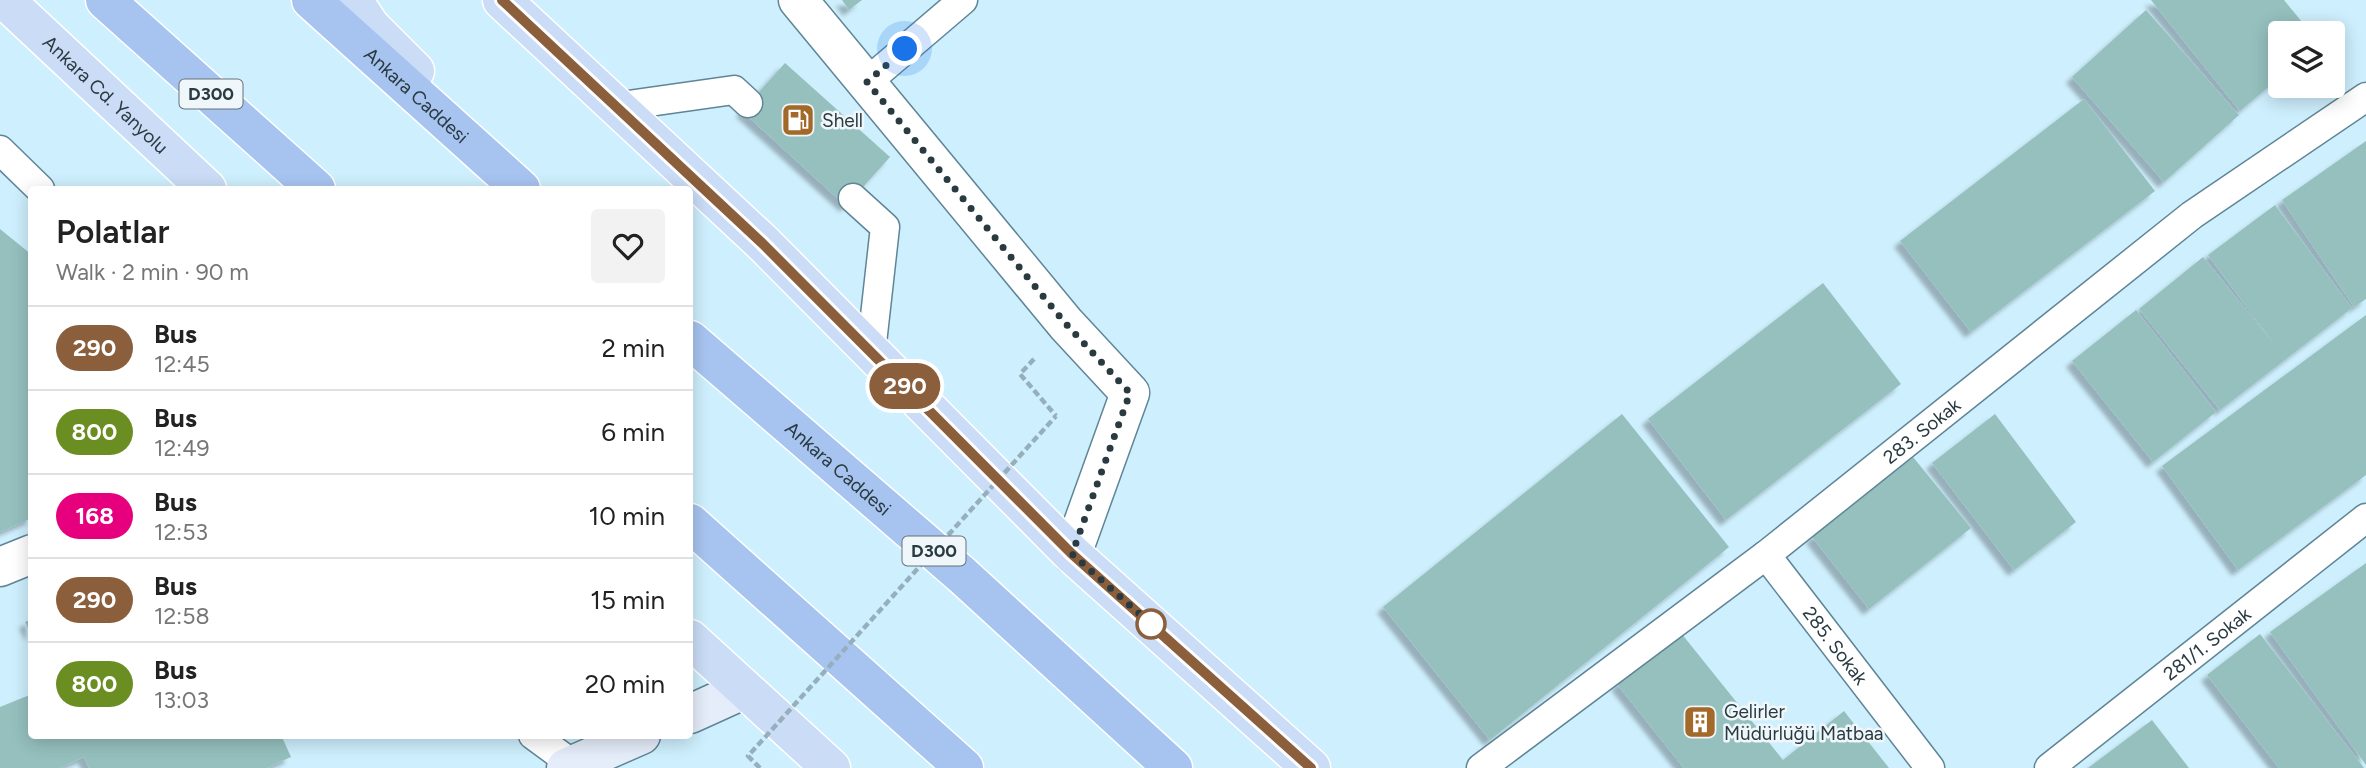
<!DOCTYPE html>
<html lang="en">
<head>
<meta charset="utf-8">
<style>
  body { margin:0; font-family:Figtree,sans-serif; background:#f2f2f2; color:#222; height:100vh; display:flex; flex-direction:column; font-size:26px; white-space:nowrap }
  * { box-sizing:border-box; margin:0 }
  p { font-size:23px; color:#767676 }
  .icon { flex:none; width:38px; height:38px; fill:none; stroke:currentColor; stroke-width:2; stroke-linecap:round; stroke-linejoin:round }
  .map { position:relative; flex:1; overflow:hidden }
  .panel { position:absolute; left:28px; top:186px; width:665px; height:553px; display:flex; flex-direction:column; background:#fff; border-radius:7px; box-shadow:0 4px 18px #0003 }
  .panel>* { flex:none }
  .badge { padding:0 14px; border-radius:23px; font-size:24px; line-height:46px }
  .fabs { position:absolute; left:2268px; top:21px; display:grid; gap:14px }
  .fabs a { display:grid; place-items:center; width:77px; height:77px; border-radius:7px; background:#fff; box-shadow:0 4px 18px #0003; font-size:35px }
  .you { position:absolute; width:35px; height:35px; margin:-18px; border:5px solid #fff; border-radius:50%; background:#1a73e8; box-shadow:0 0 0 10px #1a73e833 }
  .map>.badge { position:absolute; translate:-50% -50%; box-shadow:0 0 0 4px #fff }
  .round { display:grid; place-items:center; flex:none; width:74px; height:74px; border-radius:7px; background:#f2f2f2 }
  .overview { display:flex; align-items:center; justify-content:space-between; height:119px; padding:0 28px }
  h1 { font-size:33px; font-weight:600; line-height:52px }
  ul { padding:0; list-style:none }
  li { display:flex; align-items:center; gap:21px; height:84px; padding:0 28px; border-top:2px solid #e0e0e0 }
  li div { flex:1 }
  li b { display:block; font-size:26px }
  li em { font-style:normal }
  li .badge { min-width:77px; font-weight:700; text-align:center }
  .map>svg:first-child { display:block }
</style>
</head>
<body>
<div class="map">
<svg width="2366" height="768" viewBox="0 0 2366 768">
  <defs>
    <filter id="shadow"><feDropShadow dx="-6" dy="6" stdDeviation="2" flood-color="#0004"/></filter>
  </defs>
  <rect width="100%" height="100%" fill="#ceeffd"/>
  <g fill="#95c0be" filter="url(#shadow)">
    <polygon points="842,0 862,0 849,10"/>
    <polygon points="2151,0 2284,0 2311,33 2280,33 2280,77 2240,111"/>
    <polygon points="2146,10 2239,115 2164,182 2072,77"/>
    <polygon points="785,63 890,157 846,206 742,111"/>
    <polygon points="2084,99 2155,191 1971,332 1900,241"/>
    <polygon points="2366,141 2366,299 2354,307 2282,200"/>
    <polygon points="2275,205 2352,308 2220,410 2139,309 2203,257 2274,344 2208,255"/>
    <polygon points="0,229 32,255 32,518 0,532"/>
    <polygon points="1823,283 1901,384 1726,520 1648,419"/>
    <polygon points="2136,310 2216,412 2153,462 2072,361"/>
    <polygon points="2366,315 2366,475 2238,570 2162,466"/>
    <polygon points="1622,414 1729,547 1490,740 1383,607"/>
    <polygon points="1995,414 2076,522 2014,570 1932,463"/>
    <polygon points="1913,457 1971,528 1869,609 1812,537"/>
    <polygon points="2366,563 2366,765 2270,632"/>
    <polygon points="32,619 32,636 25,622"/>
    <polygon points="1681,633 1783,760 1844,711 1889,768 1684,768 1617,684"/>
    <polygon points="2260,634 2364,768 2279,768 2207,675"/>
    <polygon points="32,694 32,735 281,735 291,757 266,768 89,768 84,757 59,768 0,768 0,707"/>
    <polygon points="2152,720 2189,768 2088,768"/>
  </g>
  <g fill="none" stroke-linecap="round" stroke-linejoin="round">
    <defs>
      <g id="lane">
        <polyline points="867,82 963,0"/>
        <polyline points="614,107 734,90 748,103"/>
        <polyline points="0,150 40,189"/>
        <polyline points="853,198 885,227 871,352"/>
        <path id="s1" d="M1766,555l164,213"/>
        <polyline points="533,735 578,768"/>
        <path id="s2" d="M1481,768l285,-213 426,-340 174,-118"/>
        <path id="s3" d="M2049,768l317,-250"/>
      </g>
      <g id="street">
        <polyline points="798,0 1066,324 1130,393 1072,554"/>
        <polyline points="0,567 32,554"/>
      </g>
      <g id="secondary">
        <polyline points="690,714 743,690"/>
        <polyline points="566,768 641,735"/>
      </g>
      <g id="primary">
        <path id="s4" d="M5,0l202,189"/>
        <polyline points="353,0 370,26 415,71"/>
        <polyline points="502,0 763,243 1072,554 1311,768"/>
        <polyline points="690,639 831,768"/>
      </g>
      <g id="highway">
        <polyline points="105,0 316,189"/>
        <path id="s5" d="M311,0l210,189"/>
        <path id="s6" d="M690,340l272,235 211,193"/>
        <polyline points="690,523 964,768"/>
      </g>
    </defs>
    <use href="#lane" stroke="#5f8596" stroke-width="31"/>
    <use href="#street" stroke="#5f8596" stroke-width="41"/>
    <use href="#secondary" stroke="#5f8596" stroke-width="41"/>
    <use href="#primary" stroke="#fff" stroke-width="41"/>
    <use href="#highway" stroke="#fff" stroke-width="41"/>
    <polyline stroke="#95b0bc" stroke-width="4.5" stroke-dasharray="7 3.5" stroke-linecap="butt" points="1034,359 1020,374 1056,416"/>
    <use href="#lane" stroke="#fff" stroke-width="28"/>
    <use href="#street" stroke="#fff" stroke-width="38"/>
    <use href="#secondary" stroke="#e5edfa" stroke-width="38"/>
    <use href="#primary" stroke="#cadcf6" stroke-width="38"/>
    <use href="#highway" stroke="#a7c4f0" stroke-width="38"/>
    <polyline stroke="#95b0bc" stroke-width="4.5" stroke-dasharray="7 3.5" stroke-linecap="butt" points="760,768 748,756 1056,416"/>
  </g>
  <g fill="none" stroke-linecap="round" stroke-linejoin="round">
    <defs>
      <polyline id="line" points="502,0 762,243 1072,554 1311,768"/>
    </defs>
    <use href="#line" stroke="#fff" stroke-width="16"/>
    <use href="#line" stroke="#8b5e3c" stroke-width="10"/>
    <polyline stroke="#293a41" stroke-width="7" stroke-dasharray="0 12.6" points="905,49 867,82 1066,324 1130,393 1072,554 1151,624"/>
  </g>
  <defs>
    <symbol id="fuel-square" viewBox="-11 -11 22 22"><rect x="-9" y="-9" width="18" height="18" rx="4" fill="#a36929" stroke="#eff7fb"/><path d="M-5.5-6h7V0h2V4h1.3V-2.5L3-4.5l.8-.8L6-3V5H2.5V1h-1V6h-7ZM-4.2-4.7v3.2H.2V-4.7Z" fill="#fff"/></symbol>
    <symbol id="building-square" viewBox="-11 -11 22 22"><rect x="-9" y="-9" width="18" height="18" rx="4" fill="#a36929" stroke="#eff7fb"/><path d="M-4-6H4V6H1V3H-1V6H-4ZM-2.5-4.3h1.7v1.8h-1.7ZM.8-4.3h1.7v1.8H.8ZM-2.5-1h1.7V.8h-1.7ZM.8-1h1.7V.8H.8Z" fill="#fff"/></symbol>
  </defs>
  <g fill-rule="evenodd">
    <use href="#fuel-square" x="779" y="101" width="38" height="38"/>
    <use href="#building-square" x="1681" y="703" width="38" height="38"/>
  </g>
  <circle fill="#fff" stroke="#8b5e3c" stroke-width="3.5" cx="1151" cy="624" r="14"/>
  <g text-anchor="middle" stroke-width="5" stroke-linejoin="round" paint-order="stroke">
    <g fill="#eff7fb" stroke="#647379" stroke-width="2">
      <rect x="179.5" y="79.5" width="63" height="29" rx="5"/>
      <rect x="902.5" y="536.5" width="63" height="29" rx="5"/>
    </g>
    <g font-size="18" font-weight="bold" fill="#293a41">
      <text x="211" y="100">D300</text>
      <text x="934" y="557">D300</text>
    </g>
    <g font-size="19" fill="#293a41" stroke="#eff7fb">
      <text dy="7" stroke="none"><textPath href="#s4" startOffset="138">Ankara Cd. Yanyolu</textPath></text>
      <text dy="7" stroke="none"><textPath href="#s5" startOffset="142">Ankara Caddesi</textPath></text>
      <text dy="7" stroke="none"><textPath href="#s2" startOffset="555">283. Sokak</textPath></text>
      <text dy="7" stroke="none"><textPath href="#s6" startOffset="196">Ankara Caddesi</textPath></text>
      <text dy="7" stroke="none"><textPath href="#s3" startOffset="201">281/1. Sokak</textPath></text>
      <text dy="7" stroke="none"><textPath href="#s1" startOffset="114">285. Sokak</textPath></text>
    </g>
    <g font-size="19" fill="#293a41" stroke="#eff7fb" text-anchor="start">
      <text x="822" y="127">Shell</text>
      <text x="1724" y="718">Gelirler<tspan x="1724" dy="22">Müdürlüğü Matbaa</tspan></text>
    </g>
  </g>
</svg>
<div class="fabs">
<a><svg class="icon" aria-label="layers" viewBox="0 0 24 24"><path d="M12 4l9 5-9 5-9-5zM3 14l9 5 9-5"/></svg></a>
</div>
<div class="you" style="left:905px;top:49px"></div>
<b class="badge" style="left:905px;top:386px;background:#8b5e3c;color:#fff">290</b>
<section class="panel">
<div class="overview"><div><h1>Polatlar</h1><p>Walk · 2 min · 90 m</p></div><a class="round"><svg class="icon" aria-label="heart" viewBox="0 0 24 24"><path d="M12 20l-8-8c-3-5 5-10 8-4 3-6 11-1 8 4z"/></svg></a></div>
<ul>
<li><span class="badge" style="background:#8b5e3c;color:#fff">290</span><div><b>Bus</b><p>12:45</p></div><em>2 min</em></li>
<li><span class="badge" style="background:#6b8e23;color:#fff">800</span><div><b>Bus</b><p>12:49</p></div><em>6 min</em></li>
<li><span class="badge" style="background:#e6007e;color:#fff">168</span><div><b>Bus</b><p>12:53</p></div><em>10 min</em></li>
<li><span class="badge" style="background:#8b5e3c;color:#fff">290</span><div><b>Bus</b><p>12:58</p></div><em>15 min</em></li>
<li><span class="badge" style="background:#6b8e23;color:#fff">800</span><div><b>Bus</b><p>13:03</p></div><em>20 min</em></li>
</ul>
</section>
</div>
</body>
</html>
